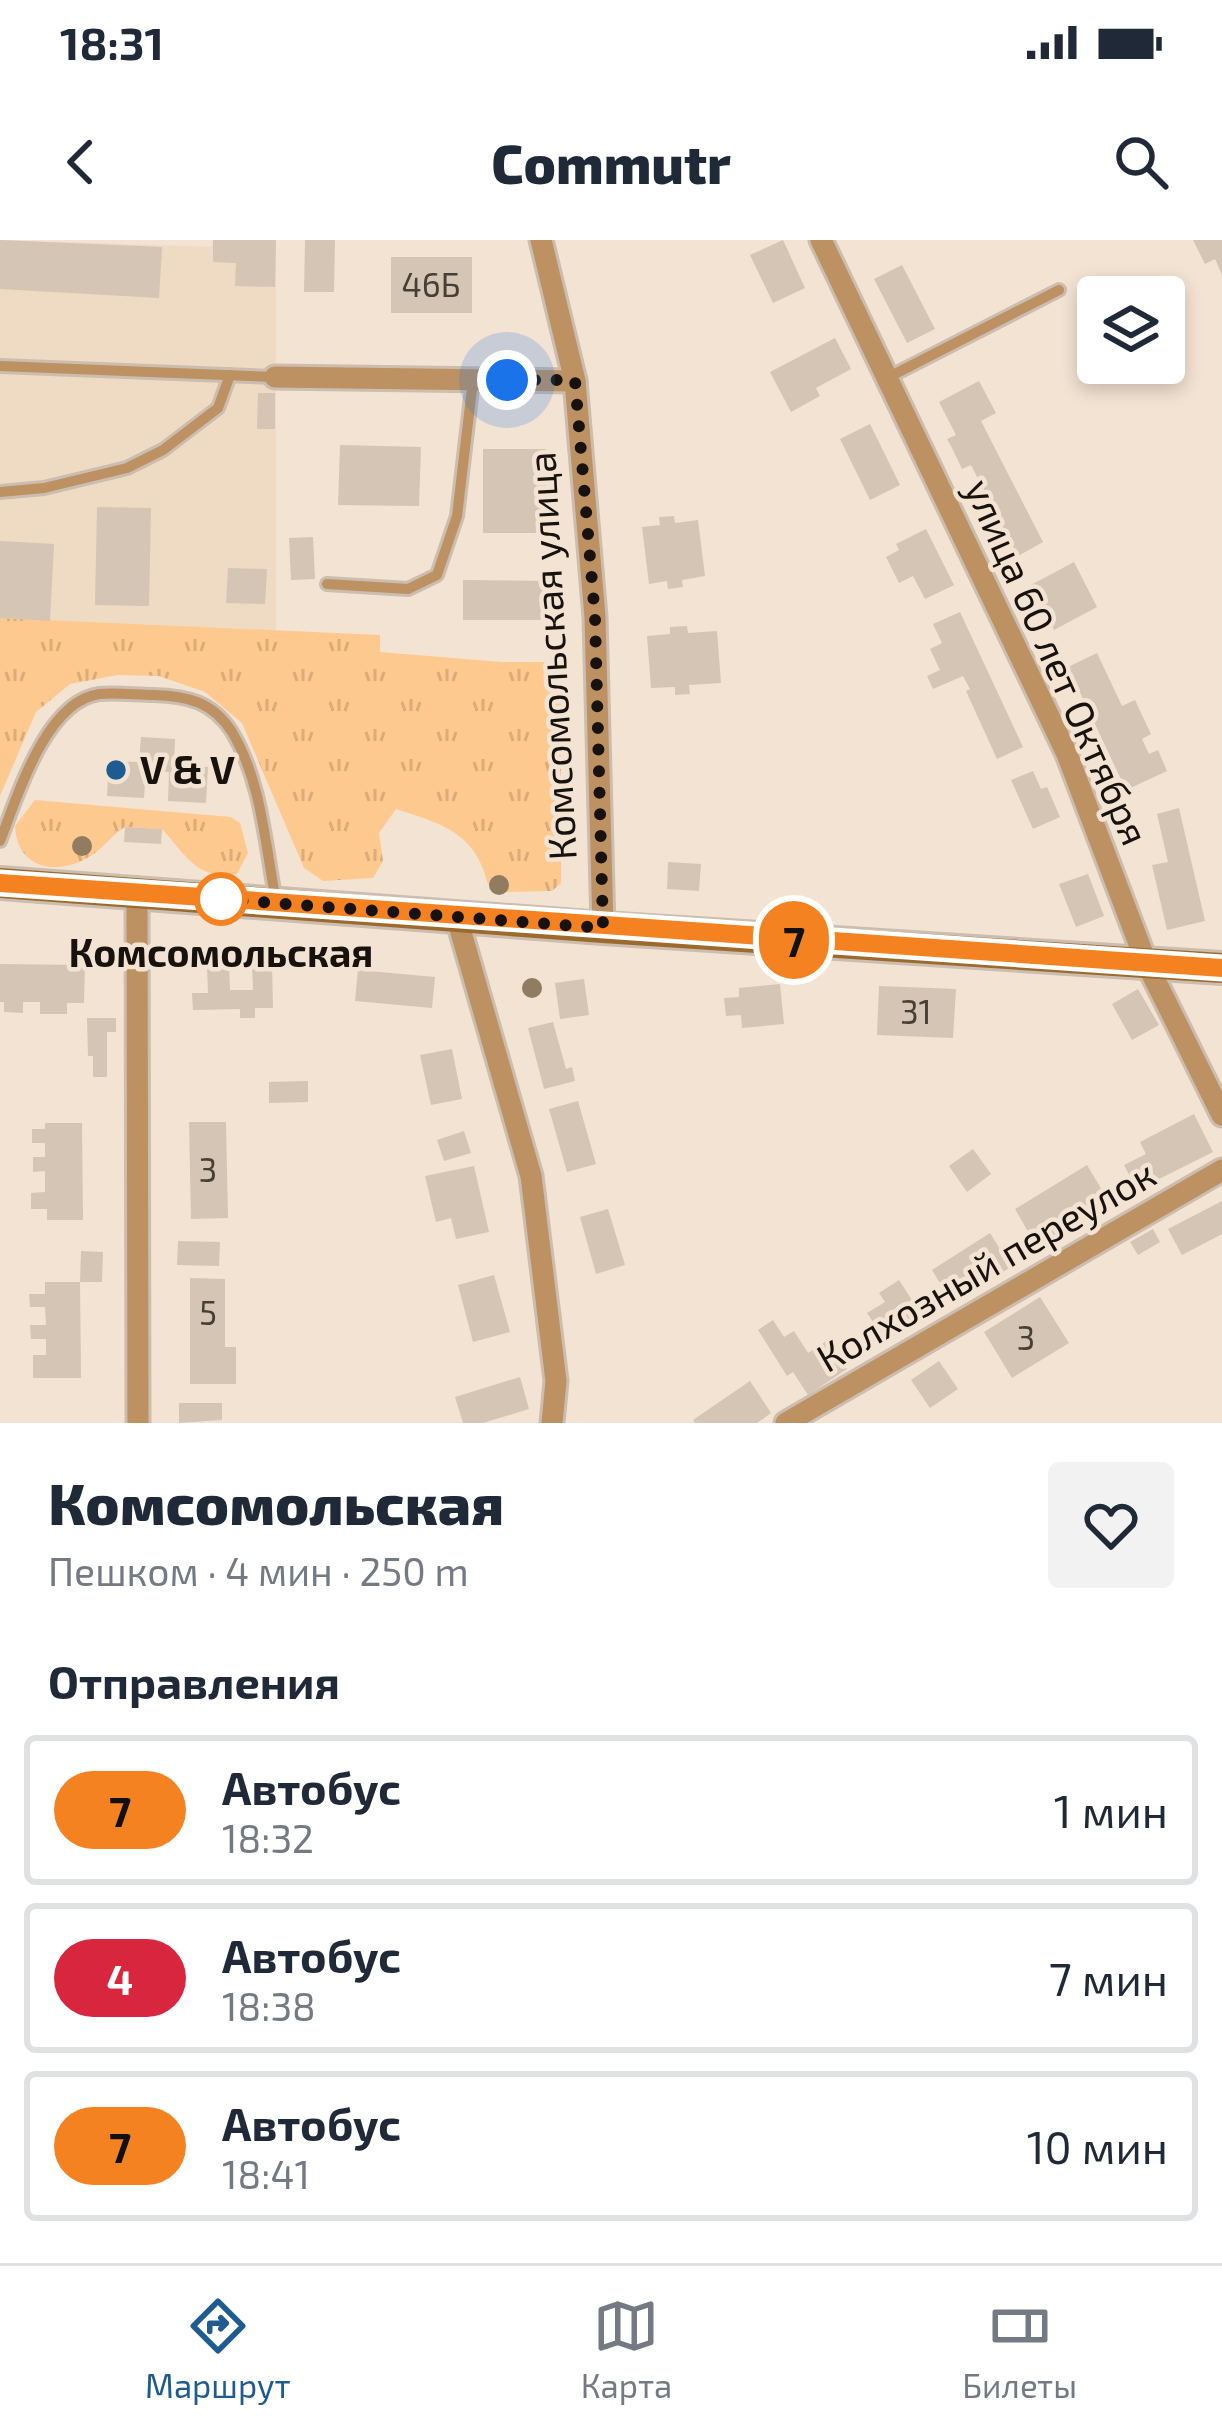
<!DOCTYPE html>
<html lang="ru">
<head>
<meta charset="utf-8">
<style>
  body { margin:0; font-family:"Exo 2",sans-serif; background:#f2f2f3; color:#1f2937; height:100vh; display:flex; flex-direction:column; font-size:45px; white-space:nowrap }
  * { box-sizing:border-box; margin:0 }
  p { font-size:39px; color:#747a83 }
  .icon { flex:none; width:66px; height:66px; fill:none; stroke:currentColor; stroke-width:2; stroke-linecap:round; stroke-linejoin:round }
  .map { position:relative; height:1183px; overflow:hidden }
  .panel { display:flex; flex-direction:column; background:#fff; flex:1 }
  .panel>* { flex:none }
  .badge { padding:0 24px; border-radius:39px; font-size:42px; line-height:78px }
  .controls { position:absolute; left:1077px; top:36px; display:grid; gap:24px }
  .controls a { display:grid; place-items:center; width:108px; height:108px; border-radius:12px; background:#fff; box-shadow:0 6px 18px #0003; font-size:60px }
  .you { position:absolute; width:60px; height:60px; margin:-30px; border:9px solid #fff; border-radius:50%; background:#1a73e8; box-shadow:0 0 0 18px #1a73e833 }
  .map>.badge { position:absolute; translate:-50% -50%; box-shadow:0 0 0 6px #fff }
  h2 { padding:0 48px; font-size:45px; line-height:108px }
  .round { display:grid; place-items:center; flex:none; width:126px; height:126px; border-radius:12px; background:#f2f2f3 }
  .overview { display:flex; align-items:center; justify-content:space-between; height:204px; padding:0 48px }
  h1 { font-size:57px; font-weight:800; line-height:90px }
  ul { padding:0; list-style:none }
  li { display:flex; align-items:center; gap:36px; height:150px; margin:0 24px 18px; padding:0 24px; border:6px solid #e0e1e3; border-radius:12px }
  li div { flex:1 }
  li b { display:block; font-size:45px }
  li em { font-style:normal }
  li .badge { min-width:132px; font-weight:700; text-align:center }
  .status { display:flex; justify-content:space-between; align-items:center; height:84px; padding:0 60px; background:#fff; direction:ltr }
  .status svg { height:33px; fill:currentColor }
  header { display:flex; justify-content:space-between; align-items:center; height:156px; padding:0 48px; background:#fff; font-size:54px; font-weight:800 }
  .menu { display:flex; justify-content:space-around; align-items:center; height:168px; border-top:3px solid #e0e1e3; background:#fff; font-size:33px; color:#747a83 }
  .menu a { display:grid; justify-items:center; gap:6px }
  .menu .active { color:#1d5b91 }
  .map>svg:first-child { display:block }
</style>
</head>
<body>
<div class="status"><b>18:31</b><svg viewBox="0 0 49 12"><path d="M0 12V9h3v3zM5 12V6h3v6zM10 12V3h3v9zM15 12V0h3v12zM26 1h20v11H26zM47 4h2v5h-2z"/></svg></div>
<header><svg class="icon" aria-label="back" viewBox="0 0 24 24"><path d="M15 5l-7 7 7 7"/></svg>Commutr<svg class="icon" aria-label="search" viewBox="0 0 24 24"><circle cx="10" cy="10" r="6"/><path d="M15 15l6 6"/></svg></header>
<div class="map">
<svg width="1222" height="1183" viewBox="0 0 1222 1183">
  <defs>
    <pattern id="grass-tufts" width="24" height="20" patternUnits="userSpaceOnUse" patternTransform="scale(3)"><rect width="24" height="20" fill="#fec98f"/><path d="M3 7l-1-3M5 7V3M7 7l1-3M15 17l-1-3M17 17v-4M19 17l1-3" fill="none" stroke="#d9ac7a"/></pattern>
  </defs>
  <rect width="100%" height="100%" fill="#f3e3d3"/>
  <polygon fill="#efdac3" points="0,0 212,7 213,0 276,0 276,392 0,378"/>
  <g fill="url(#grass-tufts)">
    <path d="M0,378l380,17v17l122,10h59v221l-9,8 -48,1 -16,-8c-13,-52 -46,-60 -92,-75l-17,24 4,28 -10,17 -50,3 -19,-13 -62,-145 -37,-31 -46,-16 -41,-1 -48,9 -34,28 -36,84z"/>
    <path d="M35,560l196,17 9,6 8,30 -11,21c-40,7 -52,-20 -75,-45l-37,-2c-12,7 -19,18 -30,26 -33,24 -78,19 -80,-27z"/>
  </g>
  <g fill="#d4c5b5">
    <polygon points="0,0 162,7 159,58 0,49"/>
    <polygon points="213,0 276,0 275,47 235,46 236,23 213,22"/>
    <polygon points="305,0 335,0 334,52 304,52"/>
    <polygon points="783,0 805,48 773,63 750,15"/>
    <polygon points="1193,0 1222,0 1222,35 1215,19 1205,24"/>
    <rect x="391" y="17" width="81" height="56"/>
    <polygon points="902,25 935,89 907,103 874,39"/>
    <polygon points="835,98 851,129 816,148 820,156 791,172 770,132"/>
    <polygon points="979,141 996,173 981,181 1043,302 1018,316 971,225 962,229 952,208 947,199 956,195 939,162"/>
    <polygon points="258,153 275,153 275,189 257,189"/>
    <polygon points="870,184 900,245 870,260 840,199"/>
    <polygon points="340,205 421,207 419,266 338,265"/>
    <rect x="483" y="209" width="63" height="84"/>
    <polygon points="97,267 151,268 149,366 95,365"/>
    <polygon points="674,276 675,283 698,280 705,336 682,340 683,347 668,349 667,341 649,344 642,287 660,285 659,277"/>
    <polygon points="926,289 954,345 925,359 913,336 899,343 886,317 899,310 896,304"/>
    <polygon points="313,297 315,339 291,340 289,298"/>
    <polygon points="0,301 54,304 50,381 0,378"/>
    <polygon points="1074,322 1097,367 1054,390 1031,345"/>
    <polygon points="228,328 267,329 265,364 226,363"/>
    <polygon points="463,340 560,341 560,380 463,380"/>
    <polygon points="960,372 1023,507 997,519 966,451 970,449 963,436 933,449 927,436 940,430 930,409 942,403 933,384"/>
    <polygon points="687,386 688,393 717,391 721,443 689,445 690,454 675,455 675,447 651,448 647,396 670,394 670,387"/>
    <polygon points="1097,413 1122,466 1135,460 1151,494 1142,499 1149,514 1158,510 1167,531 1126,550 1068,427"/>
    <polygon points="141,497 175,499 174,524 208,527 206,563 168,561 169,532 146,531 144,558 107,556 109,521 139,522"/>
    <polygon points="1033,531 1041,549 1047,547 1060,577 1033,589 1011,540"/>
    <polygon points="1179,568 1205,681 1167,690 1152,625 1168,622 1157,574"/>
    <polygon points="125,587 162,589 161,604 124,602"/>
    <polygon points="668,622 701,624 699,651 667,649"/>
    <polygon points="1088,634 1104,676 1076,687 1059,644"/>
    <polygon points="0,724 85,725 84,763 67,763 67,774 40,774 40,762 23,762 23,773 4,772 4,762 0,762"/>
    <polygon points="252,724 272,724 273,768 255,768 255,778 240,778 240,769 193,770 192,753 208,753 207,726 229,725 230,750 253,750"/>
    <polygon points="358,730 435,737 432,768 355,761"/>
    <polygon points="584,739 589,775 560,779 555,743"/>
    <polygon points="780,744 784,784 742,788 741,775 726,776 724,758 739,757 739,748"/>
    <polygon points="879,746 956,749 953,798 877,795"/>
    <polygon points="1138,749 1159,785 1132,800 1112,764"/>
    <polygon points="87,778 116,778 116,792 107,792 107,837 93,837 93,816 88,816"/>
    <polygon points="553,782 566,829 572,827 575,841 544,849 528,788"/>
    <polygon points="452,809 462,859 431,865 420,815"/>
    <polygon points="308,841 308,862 269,863 269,842"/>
    <polygon points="578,861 596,924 567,932 549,869"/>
    <polygon points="1194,874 1213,912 1137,950 1124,925 1146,914 1140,902"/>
    <polygon points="189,882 226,882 228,978 191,979"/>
    <polygon points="45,883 82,883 83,980 47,980 47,969 31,969 31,953 45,952 45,931 33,932 33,917 45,917 45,903 32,903 32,889 45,889"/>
    <polygon points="464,891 471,913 444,921 437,900"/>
    <polygon points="973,909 991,934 967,952 949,926"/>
    <polygon points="1087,925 1111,965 1038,1009 1015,969"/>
    <polygon points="474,926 489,992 456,999 451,978 436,982 425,936"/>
    <polygon points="1222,961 1222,994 1182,1015 1168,989"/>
    <polygon points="608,969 625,1025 596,1034 580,977"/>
    <polygon points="1153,989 1160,1002 1138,1015 1130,1002"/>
    <polygon points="990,993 1011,1027 952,1063 932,1030"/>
    <polygon points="178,1001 220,1002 219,1026 177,1025"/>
    <polygon points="81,1011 103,1012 102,1042 80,1042 81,1138 33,1138 33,1115 46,1115 46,1099 31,1099 30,1085 46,1085 45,1067 30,1067 29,1054 45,1054 45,1042 80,1042"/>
    <polygon points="494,1035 510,1092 473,1102 458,1045"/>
    <polygon points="190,1038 225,1039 225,1107 236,1107 236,1144 190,1144"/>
    <polygon points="899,1040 923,1077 886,1101 867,1073 885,1062 879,1053"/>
    <polygon points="1040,1057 1069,1103 1012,1138 984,1092"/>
    <polygon points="773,1080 784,1097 794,1091 808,1113 828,1100 847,1129 808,1155 793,1132 787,1136 758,1090"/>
    <polygon points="939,1121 958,1149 930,1168 911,1140"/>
    <polygon points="520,1137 529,1169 483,1183 463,1183 455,1157"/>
    <polygon points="750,1141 771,1173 757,1183 695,1183 693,1180"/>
    <polygon points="179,1163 222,1163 222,1180 179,1183"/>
  </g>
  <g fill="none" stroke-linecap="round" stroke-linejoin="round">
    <defs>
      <g id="service">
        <polyline points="0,126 275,137"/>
        <polyline points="887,138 1059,50"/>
        <polyline points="0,252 44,248 127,228 163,210 218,168 230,135"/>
        <polyline points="327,344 408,349 437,335 457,276 473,140"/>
        <path d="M0,601c17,-43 45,-139 99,-147 17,-2 38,1 55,1 34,1 59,7 78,37 30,50 33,113 44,169"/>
      </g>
      <g id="minor">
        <polyline points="541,0 575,141 595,377 603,688"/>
        <polyline points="821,0 1067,514 1146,722 1222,875"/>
        <polyline points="275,137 575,141"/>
        <polyline points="137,651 138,1183"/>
        <polyline points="456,675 531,936 556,1141 552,1183"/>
        <polyline points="786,1183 1222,930"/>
      </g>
      <polyline id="secondary" points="0,643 603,688 1222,728"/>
    </defs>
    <use href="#service" stroke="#cbbdaf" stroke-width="16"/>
    <use href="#minor" stroke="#cbbdaf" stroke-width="27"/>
    <use href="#secondary" stroke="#cbbdaf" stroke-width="36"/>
    <use href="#service" stroke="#bd9161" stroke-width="10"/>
    <use href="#minor" stroke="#bd9161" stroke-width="21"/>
    <use href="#secondary" stroke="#9c6a2c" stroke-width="30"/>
  </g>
  <g fill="#927c61">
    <circle cx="82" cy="606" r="10"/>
    <circle cx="499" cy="645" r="10"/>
    <circle cx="532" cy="748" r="10"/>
  </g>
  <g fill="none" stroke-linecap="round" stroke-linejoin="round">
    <defs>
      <polyline id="line" points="0,643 1222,728"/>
    </defs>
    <use href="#line" stroke="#fff" stroke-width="27"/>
    <use href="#line" stroke="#f58220" stroke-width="18"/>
    <polyline stroke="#17120d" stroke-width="12" stroke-dasharray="0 21.6" points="221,659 603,688 595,377 575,140 507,140"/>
  </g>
  <circle fill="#1d5b91" stroke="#f3e3d3" stroke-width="4.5" cx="116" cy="530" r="12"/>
  <circle fill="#fff" stroke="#f58220" stroke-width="6" cx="221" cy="659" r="24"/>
  <g text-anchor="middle" stroke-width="9" stroke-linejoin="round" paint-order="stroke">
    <g font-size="33" fill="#463f37">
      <text x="431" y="57">46Б</text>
      <text x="916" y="784">31</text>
      <text x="208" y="942">3</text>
      <text x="208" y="1085">5</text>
      <text x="1026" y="1110">3</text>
    </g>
    <g font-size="39" fill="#17120d" stroke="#f3e3d3">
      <text transform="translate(552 416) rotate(-93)" y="14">Комсомольская улица</text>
      <text transform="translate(1057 422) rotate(66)" y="14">улица 60 лет Октября</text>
      <text transform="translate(986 1026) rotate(-30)" y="14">Колхозный переулок</text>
    </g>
    <g font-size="39" font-weight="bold" fill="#17120d" stroke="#f3e3d3" text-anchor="start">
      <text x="140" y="544">V &amp; V</text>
    </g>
    <g font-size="39" font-weight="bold" fill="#17120d" stroke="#f3e3d3">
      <text x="221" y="727">Комсомольская</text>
    </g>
  </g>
</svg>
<div class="controls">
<a><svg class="icon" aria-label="layers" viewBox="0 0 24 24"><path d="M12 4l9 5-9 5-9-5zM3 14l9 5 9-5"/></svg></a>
</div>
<div class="you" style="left:507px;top:140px"></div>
<b class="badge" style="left:794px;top:700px;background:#f58220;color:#111">7</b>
</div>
<section class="panel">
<div class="overview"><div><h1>Комсомольская</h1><p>Пешком · 4 мин · 250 m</p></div><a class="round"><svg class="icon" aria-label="heart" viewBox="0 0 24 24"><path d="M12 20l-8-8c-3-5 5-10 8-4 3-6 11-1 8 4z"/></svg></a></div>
<h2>Отправления</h2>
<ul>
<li><span class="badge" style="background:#f58220;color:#111">7</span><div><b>Автобус</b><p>18:32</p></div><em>1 мин</em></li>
<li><span class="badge" style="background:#d7263d;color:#fff">4</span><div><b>Автобус</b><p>18:38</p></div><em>7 мин</em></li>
<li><span class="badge" style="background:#f58220;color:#111">7</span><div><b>Автобус</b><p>18:41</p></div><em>10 мин</em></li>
</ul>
</section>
<nav class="menu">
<a class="active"><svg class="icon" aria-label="directions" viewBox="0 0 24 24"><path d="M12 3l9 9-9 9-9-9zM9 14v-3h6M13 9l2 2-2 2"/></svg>Маршрут</a>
<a><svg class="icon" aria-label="map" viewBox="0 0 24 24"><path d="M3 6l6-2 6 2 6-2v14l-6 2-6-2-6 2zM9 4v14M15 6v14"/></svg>Карта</a>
<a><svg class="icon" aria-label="tickets" viewBox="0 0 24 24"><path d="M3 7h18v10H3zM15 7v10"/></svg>Билеты</a>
</nav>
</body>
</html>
